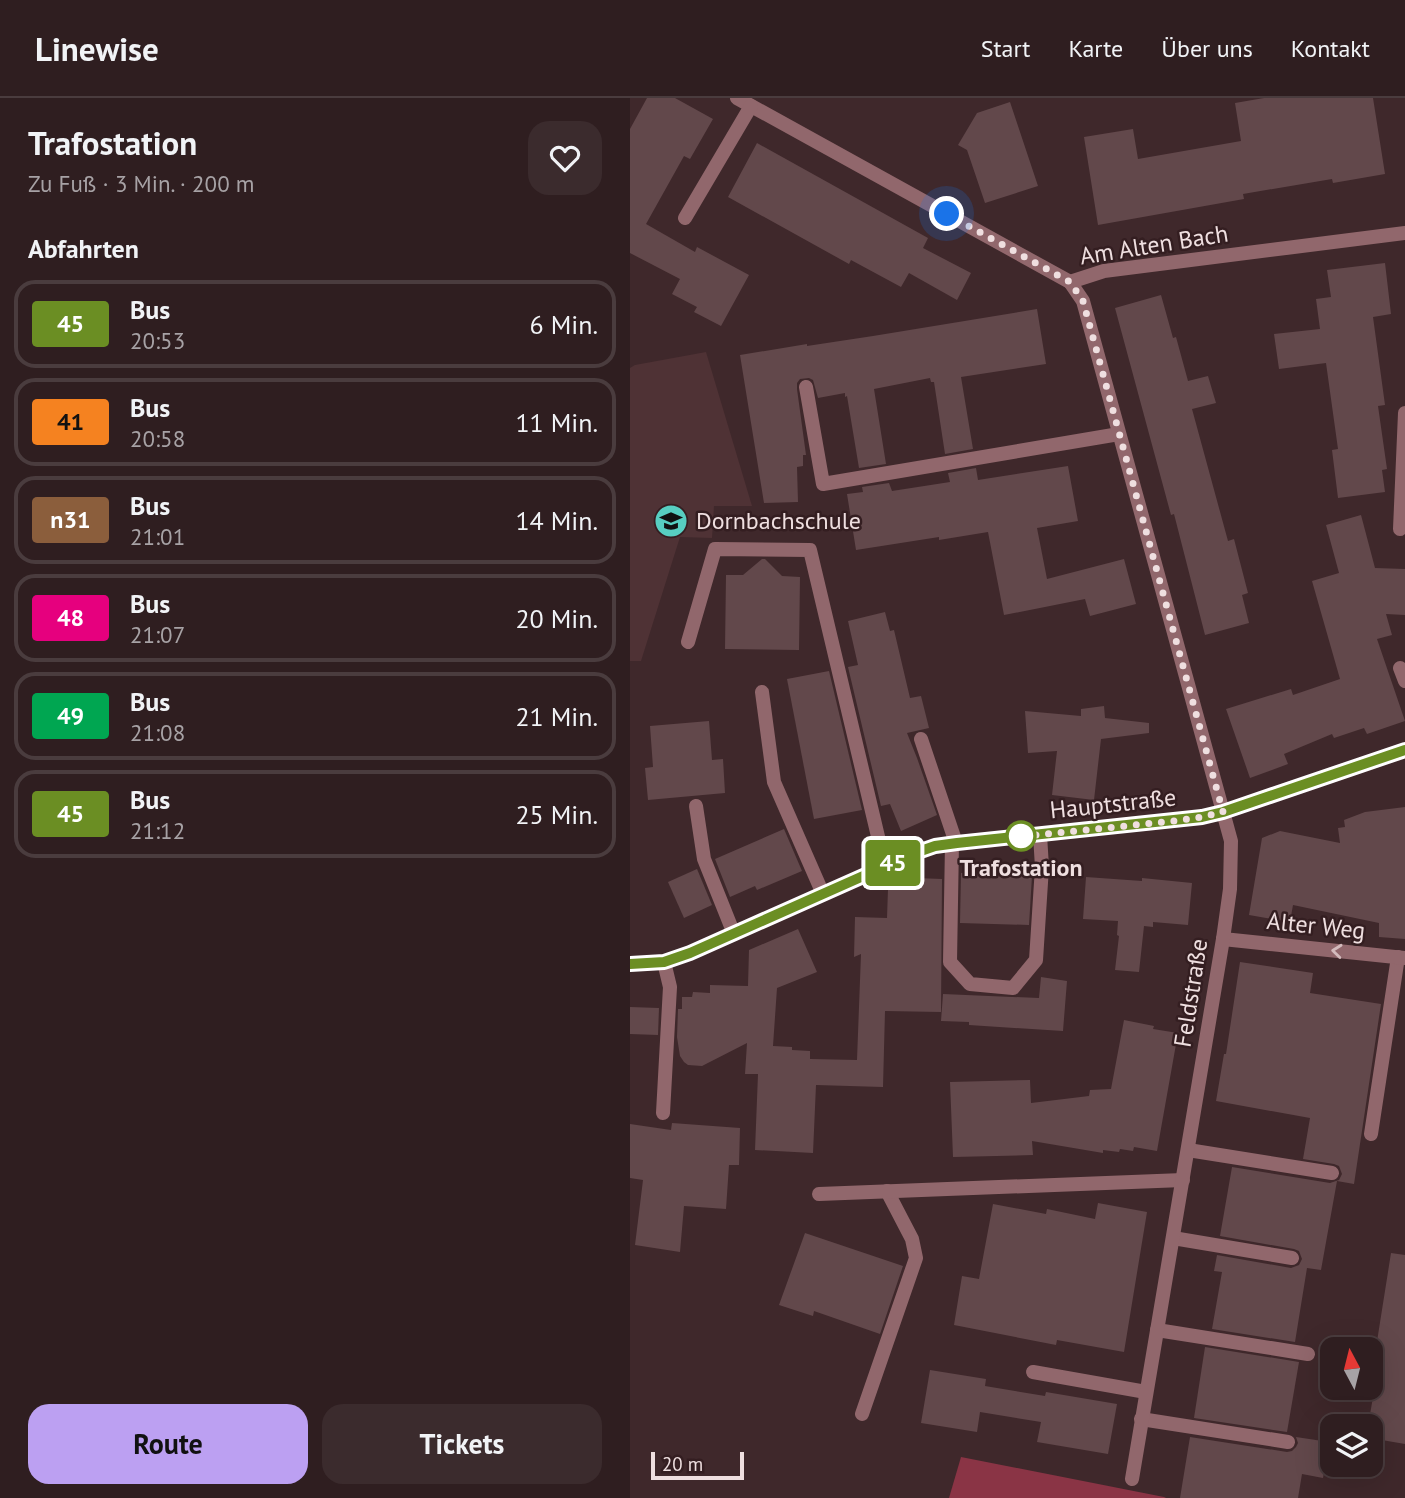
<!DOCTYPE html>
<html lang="de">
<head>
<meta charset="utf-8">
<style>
  body { margin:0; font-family:"PT Sans",sans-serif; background:#3b2b2d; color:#f1f3f6; height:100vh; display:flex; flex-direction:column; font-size:26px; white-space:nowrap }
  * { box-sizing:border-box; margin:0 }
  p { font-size:23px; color:#a7a2a5 }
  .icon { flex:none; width:38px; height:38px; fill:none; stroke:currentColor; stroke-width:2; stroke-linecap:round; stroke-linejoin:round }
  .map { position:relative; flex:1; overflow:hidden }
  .panel { display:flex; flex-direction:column; background:#2f1e20; width:630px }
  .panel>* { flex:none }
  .badge { padding:0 14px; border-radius:5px; font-size:24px; line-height:46px }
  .needle { width:46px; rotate:353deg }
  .tools { position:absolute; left:690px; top:1239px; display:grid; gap:14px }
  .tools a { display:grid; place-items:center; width:63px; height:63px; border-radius:14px; background:#2f1e20; box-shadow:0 7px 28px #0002,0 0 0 2px #4a3c3e; font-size:35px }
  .scale { position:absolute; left:21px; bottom:18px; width:93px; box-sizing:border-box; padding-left:7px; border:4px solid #efdfe0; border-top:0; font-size:19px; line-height:24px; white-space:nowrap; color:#efdfe0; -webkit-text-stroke:5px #341e21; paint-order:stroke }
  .you { position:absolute; width:35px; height:35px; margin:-18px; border:5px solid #fff; border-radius:50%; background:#1a73e8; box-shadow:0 0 0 10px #1a73e833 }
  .map>.badge { position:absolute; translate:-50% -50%; box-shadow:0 0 0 4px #fff }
  h2 { padding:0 28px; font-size:26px; line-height:63px }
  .round { display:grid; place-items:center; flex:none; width:74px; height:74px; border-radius:21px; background:#3b2b2d }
  .headline { display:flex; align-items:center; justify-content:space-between; height:119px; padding:0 28px }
  h1 { font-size:33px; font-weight:700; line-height:52px }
  .primary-button { display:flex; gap:14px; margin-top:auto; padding:14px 28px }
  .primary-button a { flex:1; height:80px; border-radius:21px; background:#bca0f2; color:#111; font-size:28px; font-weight:700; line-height:80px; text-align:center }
  .primary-button a+a { background:#3b2b2d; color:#f1f3f6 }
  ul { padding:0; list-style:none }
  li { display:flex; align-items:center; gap:21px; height:88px; margin:0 14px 10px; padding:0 14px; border:4px solid #4a3c3e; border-radius:21px }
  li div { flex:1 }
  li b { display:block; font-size:26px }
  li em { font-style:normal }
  li .badge { min-width:77px; font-weight:700; text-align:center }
  header { display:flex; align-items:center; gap:42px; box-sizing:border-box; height:98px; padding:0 35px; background:#2f1e20; border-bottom:2px solid #4a3c3e }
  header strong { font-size:33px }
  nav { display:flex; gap:38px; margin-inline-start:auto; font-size:24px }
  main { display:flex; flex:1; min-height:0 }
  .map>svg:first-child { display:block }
</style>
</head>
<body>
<header>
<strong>Linewise</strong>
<nav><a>Start</a><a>Karte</a><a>Über uns</a><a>Kontakt</a></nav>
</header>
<main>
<section class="panel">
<div class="headline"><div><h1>Trafostation</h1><p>Zu Fuß · 3 Min. · 200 m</p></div><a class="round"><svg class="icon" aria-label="heart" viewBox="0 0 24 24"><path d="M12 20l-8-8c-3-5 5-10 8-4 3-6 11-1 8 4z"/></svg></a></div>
<h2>Abfahrten</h2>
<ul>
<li><span class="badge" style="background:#6b8e23;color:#fff">45</span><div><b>Bus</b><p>20:53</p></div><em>6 Min.</em></li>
<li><span class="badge" style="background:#f58220;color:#111">41</span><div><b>Bus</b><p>20:58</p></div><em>11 Min.</em></li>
<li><span class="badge" style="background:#8b5e3c;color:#fff">n31</span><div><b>Bus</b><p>21:01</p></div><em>14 Min.</em></li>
<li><span class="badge" style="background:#e6007e;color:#fff">48</span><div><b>Bus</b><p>21:07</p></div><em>20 Min.</em></li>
<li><span class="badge" style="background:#00a651;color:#fff">49</span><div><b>Bus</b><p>21:08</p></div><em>21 Min.</em></li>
<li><span class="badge" style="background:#6b8e23;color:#fff">45</span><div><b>Bus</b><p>21:12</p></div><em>25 Min.</em></li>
</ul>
<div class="primary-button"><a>Route</a><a>Tickets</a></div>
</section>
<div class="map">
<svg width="775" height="1400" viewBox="0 0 775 1400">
  <rect width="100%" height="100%" fill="#3f282b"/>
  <polygon fill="#4f3235" points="76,254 122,408 84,408 82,440 50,439 11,563 0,563 0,270 5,267"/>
  <polygon fill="#8a3445" points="331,1359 534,1399 536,1400 319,1400"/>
  <g fill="#62484b">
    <polygon points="17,0 45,0 83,21 60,61 54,58 16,126 65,154 67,149 119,177 91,228 64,214 67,209 42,196 50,181 0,155 0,31"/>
    <polygon points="634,0 743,0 755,76 703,85 702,81 613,96 614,101 468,127 454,39 503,31 508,61 611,43 605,5"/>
    <polygon points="380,4 408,88 355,105 337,52 328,47 347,15"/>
    <polygon points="127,45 298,140 293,150 341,175 327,202 279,175 271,189 221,162 219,166 98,99"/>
    <polygon points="755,165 761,216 743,219 755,307 748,308 757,371 752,372 755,394 708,400 702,352 708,351 696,265 649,271 644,236 690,231 686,201 701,199 697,172"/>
    <polygon points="531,197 543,240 546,239 558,283 578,278 586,305 562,311 598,443 604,441 618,495 612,497 619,525 575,537 544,416 541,417 485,210"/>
    <polygon points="407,211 416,266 331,279 343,351 315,356 304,284 301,284 300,280 244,291 256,366 229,370 217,298 215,299 215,295 188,300 183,282 179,280 170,281 167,285 167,291 176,357 173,357 173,368 167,369 168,404 134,405 110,257 177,246 177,248 243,238"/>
    <polygon points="438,368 448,423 407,430 417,481 494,461 506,506 460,518 455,501 374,517 358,434 309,442 309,439 226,452 217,396 233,394 232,389 259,385 262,393 320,384 318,375 346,370 348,382"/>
    <polygon points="731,417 745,470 775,471 775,517 756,516 762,537 747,541 775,623 737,636 734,630 704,640 702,636 654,656 658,666 620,680 596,611 661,591 663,597 710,581 682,483 709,475 696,427"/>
    <polygon points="132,461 135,461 152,478 170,479 169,552 95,551 96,477 113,477"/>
    <polygon points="255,514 260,533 264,532 280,600 291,598 299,630 277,635 287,660 307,717 271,733 260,706 251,708 218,569 228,567 218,523"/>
    <polygon points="199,573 232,712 184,721 157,581"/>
    <polygon points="474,608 475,620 519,625 519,635 471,641 464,702 422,697 427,653 398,655 395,613 451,618 451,611"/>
    <polygon points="79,623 82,662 93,661 95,695 18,702 15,670 23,669 20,628"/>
    <polygon points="775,709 775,841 749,839 749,825 663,807 660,824 619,817 632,740 650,733 710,745 708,730 715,729 714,722 735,714"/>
    <polygon points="154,731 172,773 127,792 125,788 100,799 85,761"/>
    <polygon points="67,771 82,807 54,820 38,784"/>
    <polygon points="331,775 402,778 399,827 330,825"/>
    <polygon points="456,779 512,783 512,780 562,785 558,827 523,824 523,829 514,828 509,874 485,872 489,838 487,837 488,823 453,821"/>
    <polygon points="286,780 312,781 311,914 255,913 253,989 186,987 183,1055 125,1052 128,976 115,976 117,945 72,968 58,967 54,964 50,958 47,939 48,911 52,911 52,899 62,899 63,894 80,895 80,887 118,888 119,852 168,831 187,874 147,890 143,948 162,949 162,952 180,953 180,961 227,962 231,856 224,859 225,819 257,820 258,791"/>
    <polygon points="610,864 683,875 680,895 751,906 724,1086 707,1083 691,1172 677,1170 665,1244 582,1231 592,1174 584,1173 587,1157 661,1170 669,1167 672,1161 669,1153 664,1151 590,1138 602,1069 700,1085 709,1082 712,1076 709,1068 704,1066 673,1061 680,1020 586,1003 594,956 596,956"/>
    <polygon points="411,879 437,883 433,933 339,927 339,924 311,923 313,896 409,900"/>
    <polygon points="0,909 29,910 28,937 0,936"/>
    <polygon points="494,922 524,928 523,931 548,935 527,1053 504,1049 503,1053 490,1051 489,1054 473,1052 473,1055 402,1043 403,1057 323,1059 320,984 400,982 401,1005 459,998 460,992 481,991"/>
    <polygon points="42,1025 110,1030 109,1067 99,1067 96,1111 54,1108 50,1154 5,1147 13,1082 0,1080 0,1026 41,1032"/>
    <polygon points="468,1105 517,1114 494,1254 427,1242 426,1247 324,1227 332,1178 349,1181 363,1106 416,1116 417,1111 465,1121"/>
    <polygon points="175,1135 273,1168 250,1236 184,1213 183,1218 149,1207"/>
    <polygon points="761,1155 775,1157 775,1346 740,1340 740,1328 738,1328 747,1276 742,1275"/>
    <polygon points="575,1249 669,1264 657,1334 564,1320"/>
    <polygon points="300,1272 356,1281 355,1288 415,1298 416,1294 487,1306 478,1356 407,1344 411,1324 350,1314 347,1334 291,1325"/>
    <polygon points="560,1339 657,1354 662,1353 666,1349 668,1345 666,1339 699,1344 693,1380 672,1376 668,1400 550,1400"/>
  </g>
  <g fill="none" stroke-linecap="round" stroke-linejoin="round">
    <g stroke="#91676c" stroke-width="14">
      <polyline points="58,544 85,451 180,452 255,768"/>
      <polyline points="132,594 144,684 193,796"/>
      <polyline points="291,641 326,745"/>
      <polyline points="66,708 74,761 104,836"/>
      <polyline points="322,745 320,864 340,886 383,890 406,862 412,769 410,737"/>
      <polyline points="33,1015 40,889 34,864"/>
      <polyline points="741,1036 768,859"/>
      <polyline points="558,1052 702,1075"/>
      <polyline points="543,1140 662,1160"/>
      <polyline points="527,1232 678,1256"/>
      <polyline points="403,1274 516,1294"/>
      <polyline points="232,1316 286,1160 282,1141 257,1093"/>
      <polyline points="511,1321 658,1344"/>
    </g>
    <g stroke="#91676c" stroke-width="14">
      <polyline points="107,0 440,184"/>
      <polyline points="55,120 121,8"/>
      <polyline points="176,289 193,386 489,336"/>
      <polyline points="770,431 775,315"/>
      <polyline points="770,570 775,583"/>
      <polyline points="593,841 775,860"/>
      <polyline points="189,1096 553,1082"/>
      <polyline points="502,1381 593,841 600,791 601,743 453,203 440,184 474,173 775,135"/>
    </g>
    <polyline stroke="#c8868e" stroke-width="14" points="0,866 34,864 60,855 285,755 305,748 326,745 572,719 593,714 775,652"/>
  </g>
  <defs><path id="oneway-chevron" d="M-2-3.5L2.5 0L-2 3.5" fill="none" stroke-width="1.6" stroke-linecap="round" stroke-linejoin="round" transform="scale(1.75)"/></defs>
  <use stroke="#d3bbbd" href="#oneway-chevron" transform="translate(707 853) rotate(-174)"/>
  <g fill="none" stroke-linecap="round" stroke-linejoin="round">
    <defs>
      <polyline id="line" points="0,866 34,864 60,855 285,755 305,748 327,745 572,719 593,714 775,652"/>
    </defs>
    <use href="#line" stroke="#fff" stroke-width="16"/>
    <use href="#line" stroke="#6b8e23" stroke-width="10"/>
    <polyline stroke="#efdfe0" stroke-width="7" stroke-dasharray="0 12.6" points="317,116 440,184 453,203 593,714 572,719 545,723 385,739 391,738"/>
  </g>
  <defs>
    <symbol id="school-disc" viewBox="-11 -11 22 22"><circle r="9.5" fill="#57cec1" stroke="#341e21"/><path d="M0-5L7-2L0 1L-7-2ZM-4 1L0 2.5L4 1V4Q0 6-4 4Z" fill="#111"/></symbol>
  </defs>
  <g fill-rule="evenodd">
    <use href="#school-disc" x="22" y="404" width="38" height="38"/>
  </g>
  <circle fill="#fff" stroke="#6b8e23" stroke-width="3.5" cx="391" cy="738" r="14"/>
  <g text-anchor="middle" stroke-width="5" stroke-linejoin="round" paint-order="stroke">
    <g font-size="24" fill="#efdfe0" stroke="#341e21">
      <text transform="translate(524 147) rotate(-9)" y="8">Am Alten Bach</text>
      <text transform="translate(483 706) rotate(-6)" y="8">Hauptstraße</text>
      <text transform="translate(686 828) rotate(6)" y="8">Alter Weg</text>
      <text transform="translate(561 895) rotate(-81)" y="8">Feldstraße</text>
    </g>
    <g font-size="24" fill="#efdfe0" stroke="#341e21" text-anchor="start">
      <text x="66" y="431">Dornbachschule</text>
    </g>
    <g font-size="24" font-weight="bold" fill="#efdfe0" stroke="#341e21">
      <text x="391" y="778">Trafostation</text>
    </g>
  </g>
</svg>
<div class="tools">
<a><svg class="needle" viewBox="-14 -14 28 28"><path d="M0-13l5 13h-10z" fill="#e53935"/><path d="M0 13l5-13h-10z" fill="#a7a2a5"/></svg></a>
<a><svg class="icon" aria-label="layers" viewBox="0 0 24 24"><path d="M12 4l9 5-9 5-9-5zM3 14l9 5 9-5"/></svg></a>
</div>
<div class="scale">20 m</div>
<div class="you" style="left:317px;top:116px"></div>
<b class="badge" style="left:263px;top:765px;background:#6b8e23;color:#fff">45</b>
</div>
</main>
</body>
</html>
